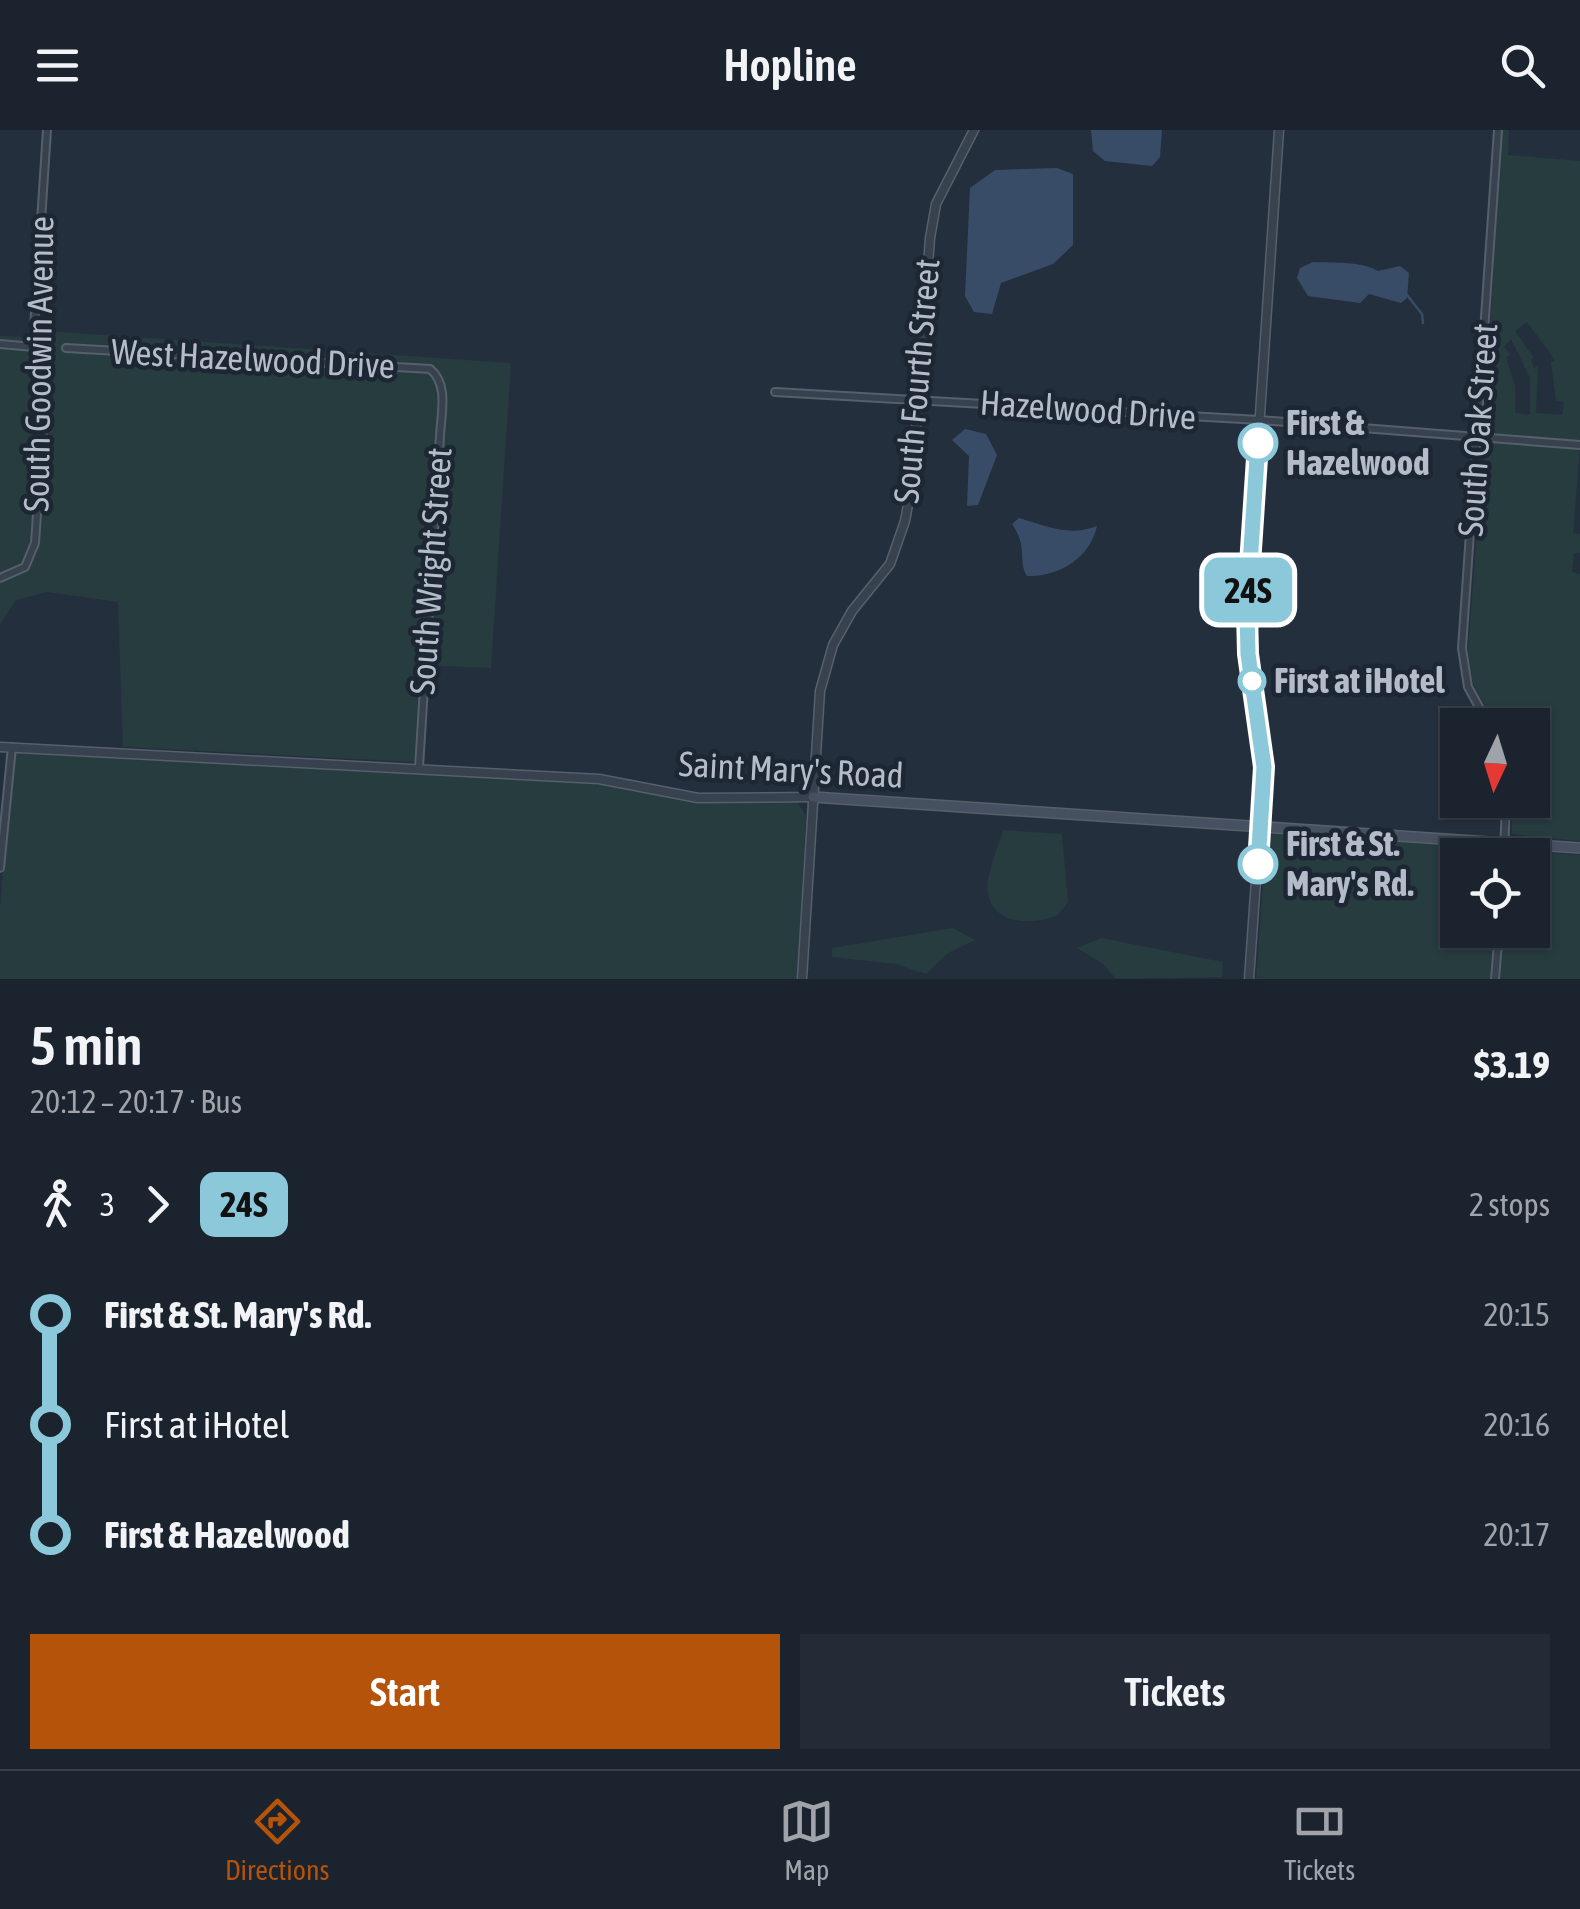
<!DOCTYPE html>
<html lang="en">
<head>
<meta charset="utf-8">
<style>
  body { margin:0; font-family:"Asap Condensed",sans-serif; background:#242b36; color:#f1f3f6; height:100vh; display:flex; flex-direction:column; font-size:38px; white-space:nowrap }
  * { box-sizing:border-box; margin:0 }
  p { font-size:32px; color:#a0a4aa }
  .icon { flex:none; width:55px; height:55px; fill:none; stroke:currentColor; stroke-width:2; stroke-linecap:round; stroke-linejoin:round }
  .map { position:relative; height:849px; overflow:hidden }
  .side { display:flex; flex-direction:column; background:#1b232e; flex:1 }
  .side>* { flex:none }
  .badge { padding:0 20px; border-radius:15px; font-size:35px; line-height:65px }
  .needle { width:65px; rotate:184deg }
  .fabs { position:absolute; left:1440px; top:578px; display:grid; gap:20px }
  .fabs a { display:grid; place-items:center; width:110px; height:110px; border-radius:0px; background:#1b232e; box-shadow:0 2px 8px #0004,0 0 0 2px #39404a; font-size:50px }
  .map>.badge { position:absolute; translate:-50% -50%; box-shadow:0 0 0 5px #fff }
  .legs { display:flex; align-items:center; gap:15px; height:110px; padding:0 30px; font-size:32px }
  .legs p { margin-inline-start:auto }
  .overview { display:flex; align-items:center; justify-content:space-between; height:170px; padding:0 30px }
  h1 { font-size:55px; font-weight:600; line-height:75px }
  .cta { display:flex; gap:20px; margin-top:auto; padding:20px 30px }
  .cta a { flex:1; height:115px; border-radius:0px; background:#b45309; color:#fff; font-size:40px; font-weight:600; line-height:115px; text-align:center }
  .cta a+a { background:#242b36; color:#f1f3f6 }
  ul { padding:0 30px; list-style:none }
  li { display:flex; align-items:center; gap:35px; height:110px; font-size:38px }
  li i { display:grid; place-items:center; width:15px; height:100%; margin:0 12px; background:currentColor }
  li i::after { content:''; width:25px; height:25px; margin:-12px; border:8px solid; border-radius:50%; background:#1b232e }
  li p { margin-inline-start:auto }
  li:first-child i { background:linear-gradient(#0000 50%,currentColor 0) }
  li:last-child i { background:linear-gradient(currentColor 50%,#0000 0) }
  header { display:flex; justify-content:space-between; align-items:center; height:130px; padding:0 30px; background:#1b232e; font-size:45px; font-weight:600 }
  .tabs { display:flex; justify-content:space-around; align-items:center; height:140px; border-top:2px solid #39404a; background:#1b232e; font-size:28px; color:#a0a4aa }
  .tabs a { display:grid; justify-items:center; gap:5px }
  .tabs .on { color:#b45309 }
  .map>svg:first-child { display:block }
</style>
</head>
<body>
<header><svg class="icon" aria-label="menu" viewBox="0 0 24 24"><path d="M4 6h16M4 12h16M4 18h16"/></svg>Hopline<svg class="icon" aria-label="search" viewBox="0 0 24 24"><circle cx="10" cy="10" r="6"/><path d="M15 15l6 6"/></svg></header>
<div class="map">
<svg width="1580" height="849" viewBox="0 0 1580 849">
  <rect width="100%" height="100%" fill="#242f3e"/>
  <g fill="#263c3f" fill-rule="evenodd">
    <path d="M1502,0h7l-1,25 72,6v281l-90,-9 -6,-5zM1527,192l28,38 -4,2 5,39 8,1 -2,13 -26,-2 2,-47 -4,2 -3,-8 3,-2 -19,-27zM1511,209l19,39v37l-15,-2v-27l-9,-29 5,-2 -7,-8z"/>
    <polygon points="46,201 511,233 491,538 421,535 414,632 123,617 118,472 47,462 16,470 0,494 0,206 26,207"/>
    <polygon points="1493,312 1580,318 1573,403 1580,404 1580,423 1574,423 1572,442 1580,444 1580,711 1512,704 1512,670 1532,670 1532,595 1496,595 1473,554 1468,520 1483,319"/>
    <polygon points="16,620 606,653 695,672 797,672 806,686 797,849 0,849 0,778 11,630"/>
    <path d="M1003,700l59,4 6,68 -10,13c-23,10 -64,11 -70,-21 -3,-18 10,-46 15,-64z"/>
    <polygon points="1283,703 1492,716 1497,725 1458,725 1458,800 1493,800 1490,849 1256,849 1266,712 1270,705"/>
    <polygon points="1519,721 1580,725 1580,849 1500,849 1503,800 1532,800 1532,725 1512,725"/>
    <polygon points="953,798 975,810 948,823 926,844 896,834 832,827 832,818"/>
    <polygon points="1101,808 1223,832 1222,847 1116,849 1103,834 1077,818"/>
  </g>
  <g fill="#394c67">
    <polygon points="1091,0 1162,0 1160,27 1152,36 1105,31 1093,21"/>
    <polygon points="1057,38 1073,44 1073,115 1053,134 1001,153 992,184 974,182 965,166 970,58 995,40"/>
    <path d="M1313,132c20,1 48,-1 65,9l22,-5 9,7 -2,25 -6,5 -32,-9 -9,9 -52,-7 -11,-18 3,-10z"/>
    <polygon points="965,299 986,304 997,325 978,375 967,376 969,326 952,310"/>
    <path d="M1019,388c27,8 51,19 78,8 -7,32 -38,51 -70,50 -10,-17 2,-27 -15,-52z"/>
  </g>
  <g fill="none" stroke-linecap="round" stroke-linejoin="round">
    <polyline stroke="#394c67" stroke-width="2.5" points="1407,165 1422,184 1423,193"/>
    <defs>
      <g id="minor">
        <polyline points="0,214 34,217"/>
        <path d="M66,218l364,21c19,15 11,45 10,67l-21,331"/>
        <polyline points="775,262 1259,290 1580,315"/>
        <polyline points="0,448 25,437 35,413 46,254 44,234 33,213 47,0"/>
        <polyline points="1489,595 1468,557 1462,518 1498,0"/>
        <polyline points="1504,725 1506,670"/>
        <polyline points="0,738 12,617"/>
        <polyline points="1495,849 1499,800"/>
      </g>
      <g id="tertiary">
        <polyline points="0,617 599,649 698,668 813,667"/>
        <polyline points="802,849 820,561 833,515 852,481 890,434 905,391 912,353 930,108 936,74 974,0"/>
        <polyline points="1249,849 1264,637 1248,524 1247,479 1279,0"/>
      </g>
      <polyline id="secondary" points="813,667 1580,718"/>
    </defs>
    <use href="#minor" stroke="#565f6c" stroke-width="10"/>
    <use href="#tertiary" stroke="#565f6c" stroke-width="11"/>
    <use href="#secondary" stroke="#565f6c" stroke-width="12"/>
    <use href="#minor" stroke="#38414e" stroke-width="6"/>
    <use href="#tertiary" stroke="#38414e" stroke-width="8"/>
    <use href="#secondary" stroke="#465061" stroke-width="9"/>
  </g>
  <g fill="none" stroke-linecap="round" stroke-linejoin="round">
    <defs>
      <polyline id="line-1" points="1258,734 1264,637 1248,524 1247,480 1258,313"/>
    </defs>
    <use href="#line-1" stroke="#fff" stroke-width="22"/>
    <use href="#line-1" stroke="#8bc9da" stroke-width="15"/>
  </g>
  <g fill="#fff" stroke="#8bc9da" stroke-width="5">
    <circle cx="1258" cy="313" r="18"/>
    <circle cx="1252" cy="551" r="12"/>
    <circle cx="1258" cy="734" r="18"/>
  </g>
  <g text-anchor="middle" stroke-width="9" stroke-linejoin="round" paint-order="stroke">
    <g font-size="35" fill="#b4bcc9" stroke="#1d2633">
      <text transform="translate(253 229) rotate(3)" y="12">West Hazelwood Drive</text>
      <text transform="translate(39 234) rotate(-89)" y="12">South Goodwin Avenue</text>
      <text transform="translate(917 251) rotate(-85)" y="12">South Fourth Street</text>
      <text transform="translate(1088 280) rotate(4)" y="12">Hazelwood Drive</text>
      <text transform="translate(1478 300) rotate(-86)" y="12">South Oak Street</text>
      <text transform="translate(431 441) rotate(-86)" y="12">South Wright Street</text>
      <text transform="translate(791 640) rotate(3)" y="12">Saint Mary's Road</text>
    </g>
    <g font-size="35" font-weight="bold" fill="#b4bcc9" stroke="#1d2633" text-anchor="start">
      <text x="1286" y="305">First &amp;<tspan x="1286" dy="40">Hazelwood</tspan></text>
      <text x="1274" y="563">First at iHotel</text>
      <text x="1286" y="726">First &amp; St.<tspan x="1286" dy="40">Mary's Rd.</tspan></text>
    </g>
  </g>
</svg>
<div class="fabs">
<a><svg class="needle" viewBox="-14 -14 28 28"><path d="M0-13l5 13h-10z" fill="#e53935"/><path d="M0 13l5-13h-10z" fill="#a0a4aa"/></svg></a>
<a><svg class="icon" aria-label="locate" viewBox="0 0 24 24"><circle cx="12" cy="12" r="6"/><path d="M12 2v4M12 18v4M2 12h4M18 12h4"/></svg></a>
</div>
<b class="badge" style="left:1248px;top:460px;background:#8bc9da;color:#111">24S</b>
</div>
<section class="side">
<div class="overview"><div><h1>5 min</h1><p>20:12 – 20:17 · Bus</p></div><b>$3.19</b></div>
<div class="legs"><svg class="icon" aria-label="walk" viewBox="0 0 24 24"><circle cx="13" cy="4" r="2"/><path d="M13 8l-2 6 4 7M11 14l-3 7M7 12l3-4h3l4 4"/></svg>3<svg class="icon" aria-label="forward" viewBox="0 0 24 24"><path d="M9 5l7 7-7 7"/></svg><b class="badge" style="background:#8bc9da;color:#111">24S</b><p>2 stops</p></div>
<ul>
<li><i style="color:#8bc9da"></i><b>First &amp; St. Mary's Rd.</b><p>20:15</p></li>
<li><i style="color:#8bc9da"></i><span>First at iHotel</span><p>20:16</p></li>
<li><i style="color:#8bc9da"></i><b>First &amp; Hazelwood</b><p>20:17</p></li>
</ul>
<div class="cta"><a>Start</a><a>Tickets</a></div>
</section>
<nav class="tabs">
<a class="on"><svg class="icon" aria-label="directions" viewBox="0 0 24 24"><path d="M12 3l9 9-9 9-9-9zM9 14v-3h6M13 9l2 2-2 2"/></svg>Directions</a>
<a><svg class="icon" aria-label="map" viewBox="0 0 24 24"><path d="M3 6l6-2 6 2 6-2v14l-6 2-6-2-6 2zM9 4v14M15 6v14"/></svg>Map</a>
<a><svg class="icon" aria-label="tickets" viewBox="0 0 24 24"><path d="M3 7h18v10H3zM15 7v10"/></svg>Tickets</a>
</nav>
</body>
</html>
